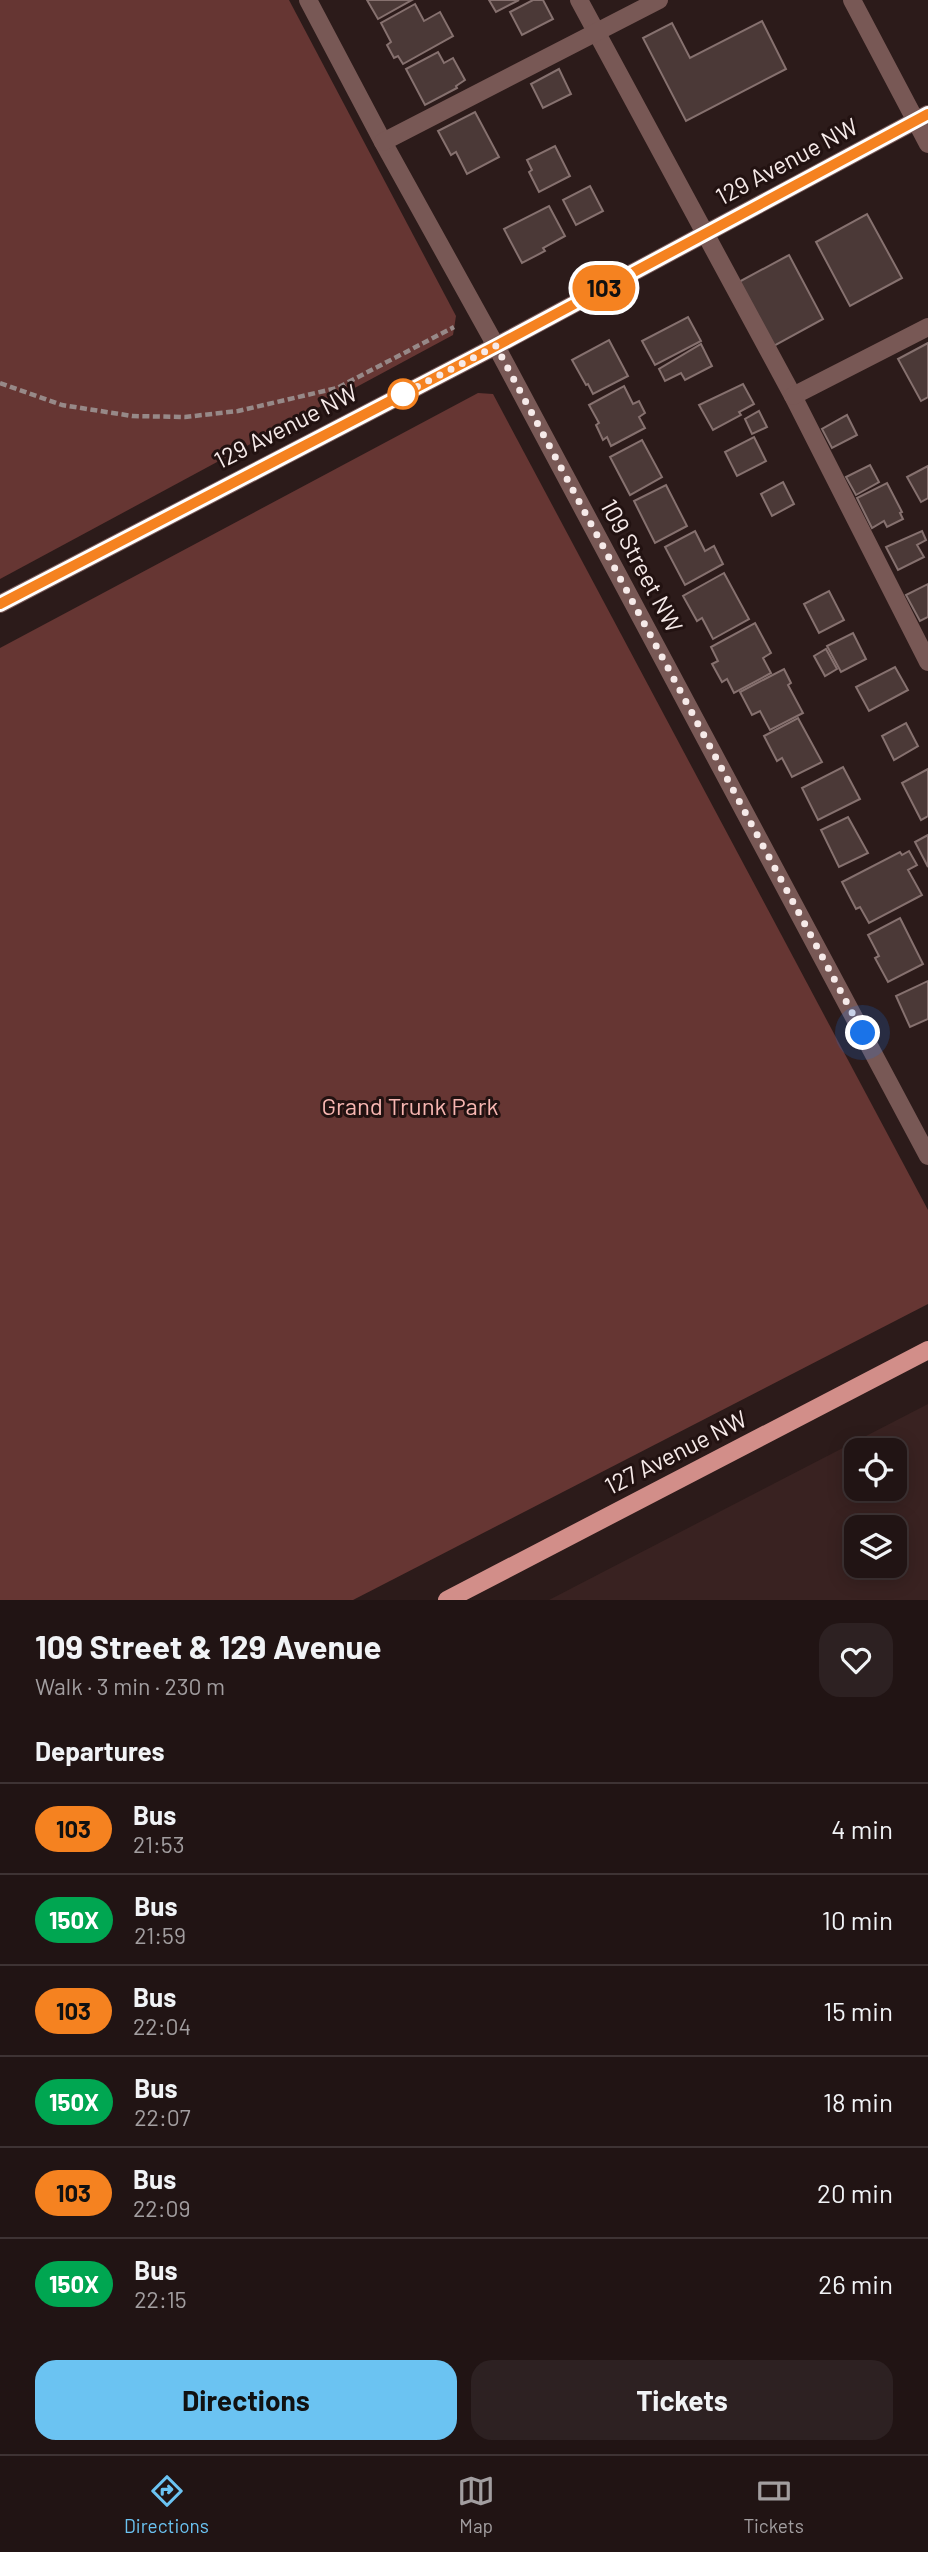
<!DOCTYPE html>
<html lang="en">
<head>
<meta charset="utf-8">
<style>
  body { margin:0; font-family:Barlow,sans-serif; background:#2d2122; color:#f1f3f6; height:100vh; display:flex; flex-direction:column; font-size:26px; white-space:nowrap }
  * { box-sizing:border-box; margin:0 }
  p { font-size:23px; color:#a29ea0 }
  .icon { flex:none; width:38px; height:38px; fill:none; stroke:currentColor; stroke-width:2; stroke-linecap:round; stroke-linejoin:round }
  .map { position:relative; height:1600px; overflow:hidden }
  .details { display:flex; flex-direction:column; background:#211414; flex:1 }
  .details>* { flex:none }
  .badge { padding:0 14px; border-radius:23px; font-size:24px; line-height:46px }
  .fabs { position:absolute; left:844px; top:1438px; display:grid; gap:14px }
  .fabs a { display:grid; place-items:center; width:63px; height:63px; border-radius:14px; background:#211414; box-shadow:0 4px 18px #0003,0 0 0 2px #3e3334; font-size:35px }
  .you { position:absolute; width:35px; height:35px; margin:-18px; border:5px solid #fff; border-radius:50%; background:#1a73e8; box-shadow:0 0 0 10px #1a73e833 }
  .map>.badge { position:absolute; translate:-50% -50%; box-shadow:0 0 0 4px #fff }
  h2 { padding:0 35px; font-size:26px; line-height:63px }
  .round { display:grid; place-items:center; flex:none; width:74px; height:74px; border-radius:21px; background:#2d2122 }
  .head { display:flex; align-items:center; justify-content:space-between; height:119px; padding:0 35px }
  h1 { font-size:33px; font-weight:700; line-height:52px }
  .primary-button { display:flex; gap:14px; margin-top:auto; padding:14px 35px }
  .primary-button a { flex:1; height:80px; border-radius:21px; background:#6bc3f2; color:#111; font-size:28px; font-weight:700; line-height:80px; text-align:center }
  .primary-button a+a { background:#2d2122; color:#f1f3f6 }
  ul { padding:0; list-style:none }
  li { display:flex; align-items:center; gap:21px; height:91px; padding:0 35px; border-top:2px solid #3e3334 }
  li div { flex:1 }
  li b { display:block; font-size:26px }
  li em { font-style:normal }
  li .badge { min-width:77px; font-weight:700; text-align:center }
  .menu { display:flex; justify-content:space-around; align-items:center; height:98px; border-top:2px solid #3e3334; background:#211414; font-size:19px; color:#a29ea0 }
  .menu a { display:grid; justify-items:center; gap:4px }
  .menu .current { color:#6bc3f2 }
  .map>svg:first-child { display:block }
</style>
</head>
<body>
<div class="map">
<svg width="928" height="1600" viewBox="0 0 928 1600">
  <rect width="100%" height="100%" fill="#2c1b1a"/>
  <path fill="#392221" fill-rule="evenodd" d="M928,1404v196h-379l54,-28zM856,1451h38v38h-38zM856,1528h38v38h-38z"/>
  <g fill="#663633">
    <polygon points="0,0 289,0 456,316 453,335 0,579"/>
    <polygon points="478,393 493,394 928,1210 928,1304 353,1600 0,1600 0,648"/>
  </g>
  <g fill="#4b3937" stroke="#86716f" stroke-width="2">
    <polygon points="367,0 412,0 378,19"/>
    <polygon points="489,0 519,0 496,12"/>
    <polygon points="533,0 543,0 553,19 522,35 510,12"/>
    <polygon points="415,4 424,21 440,12 453,36 403,64 398,56 394,58 387,45 391,42 381,23"/>
    <polygon points="762,21 786,69 686,121 643,38 672,23 690,58"/>
    <polygon points="438,52 444,63 453,58 465,80 456,86 457,88 425,105 406,69"/>
    <polygon points="559,69 571,94 543,108 531,84"/>
    <polygon points="475,112 499,157 467,174 456,152 451,155 438,131"/>
    <polygon points="555,146 570,176 539,192 529,172 532,170 527,160"/>
    <polygon points="590,186 603,211 576,225 563,200"/>
    <polygon points="549,206 565,236 543,248 545,251 522,263 504,229"/>
    <polygon points="867,214 902,278 850,306 816,242"/>
    <polygon points="789,255 823,319 772,347 737,283"/>
    <polygon points="688,317 701,341 655,365 642,341"/>
    <polygon points="609,340 628,376 593,394 588,384 586,385 572,360"/>
    <polygon points="928,343 928,397 921,401 898,359"/>
    <polygon points="701,344 712,366 685,380 681,373 665,381 659,369"/>
    <polygon points="743,384 754,404 739,412 741,415 713,430 699,405"/>
    <polygon points="624,386 633,404 639,401 645,413 639,417 645,428 611,446 607,437 603,440 596,425 599,423 589,405"/>
    <polygon points="759,411 767,427 752,434 745,419"/>
    <polygon points="847,415 857,435 832,448 822,429"/>
    <polygon points="754,437 766,461 737,476 725,452"/>
    <polygon points="642,440 662,477 630,495 610,457"/>
    <polygon points="870,465 879,482 856,495 846,477"/>
    <polygon points="928,466 928,498 921,502 907,477"/>
    <polygon points="783,482 794,504 772,516 761,494"/>
    <polygon points="887,483 902,512 900,513 903,519 887,527 884,521 872,528 857,498"/>
    <polygon points="666,485 687,526 655,543 634,501"/>
    <polygon points="695,531 705,551 714,546 723,564 685,585 665,547"/>
    <polygon points="922,531 926,540 917,545 924,557 898,570 886,547"/>
    <polygon points="724,573 749,619 713,639 702,618 697,621 683,596"/>
    <polygon points="928,584 928,617 920,621 906,595"/>
    <polygon points="829,591 844,620 819,633 804,604"/>
    <polygon points="755,623 771,653 763,658 771,673 734,693 727,679 722,682 712,664 718,661 711,647"/>
    <polygon points="853,633 866,659 841,672 827,646"/>
    <polygon points="826,649 837,669 825,676 814,656"/>
    <polygon points="895,667 908,690 869,711 856,687"/>
    <polygon points="784,669 791,683 788,685 803,713 770,730 760,711 752,715 740,692"/>
    <polygon points="798,718 822,762 792,777 782,758 777,761 764,736"/>
    <polygon points="906,723 918,746 894,760 882,736"/>
    <polygon points="843,767 860,799 818,820 802,788"/>
    <polygon points="928,769 928,816 921,820 902,783"/>
    <polygon points="848,817 868,853 839,867 821,830"/>
    <polygon points="928,835 928,867 915,842"/>
    <polygon points="909,851 917,865 908,870 922,895 869,923 860,907 856,909 842,882 900,852 902,855"/>
    <polygon points="900,918 923,964 888,982 875,958 879,956 868,935"/>
    <polygon points="928,981 928,1019 910,1027 896,996"/>
  </g>
  <g fill="none" stroke-linecap="round" stroke-linejoin="round">
    <polyline stroke="#978988" stroke-width="4.5" stroke-dasharray="7 3.5" stroke-linecap="butt" points="0,383 62,405 132,416 185,417 238,411 337,388 454,327"/>
    <g stroke="#785855" stroke-width="18">
      <polyline points="308,0 383,142 496,346 928,1156"/>
      <polyline points="579,0 793,396 928,662"/>
      <polyline points="852,0 928,144"/>
      <polyline points="383,142 659,0"/>
      <polyline points="793,396 928,327"/>
      <polyline points="0,604 496,346 928,114"/>
    </g>
    <polyline stroke="#d28e89" stroke-width="18" points="447,1600 928,1350"/>
  </g>
  <g fill="none" stroke-linecap="round" stroke-linejoin="round">
    <defs>
      <polyline id="line" points="0,604 496,346 928,114"/>
    </defs>
    <use href="#line" stroke="#fff" stroke-width="16"/>
    <use href="#line" stroke="#f58220" stroke-width="10"/>
    <polyline stroke="#f6eae9" stroke-width="7" stroke-dasharray="0 12.6" points="403,394 399,396 496,346 863,1033"/>
  </g>
  <circle fill="#fff" stroke="#f58220" stroke-width="3.5" cx="403" cy="394" r="14"/>
  <g text-anchor="middle" stroke-width="6" stroke-linejoin="round" paint-order="stroke">
    <g font-size="24" fill="#f6eae9" stroke="#221211">
      <text transform="translate(787 162) rotate(-28)" y="8">129 Avenue NW</text>
      <text transform="translate(286 427) rotate(-27)" y="8">129 Avenue NW</text>
      <text transform="translate(641 566) rotate(62)" y="8">109 Street NW</text>
      <text transform="translate(676 1453) rotate(-27)" y="8">127 Avenue NW</text>
    </g>
    <g font-size="24" fill="#f7b6b1" stroke="#221211">
      <text x="410" y="1115">Grand Trunk Park</text>
    </g>
  </g>
</svg>
<div class="fabs">
<a><svg class="icon" aria-label="locate" viewBox="0 0 24 24"><circle cx="12" cy="12" r="6"/><path d="M12 2v4M12 18v4M2 12h4M18 12h4"/></svg></a>
<a><svg class="icon" aria-label="layers" viewBox="0 0 24 24"><path d="M12 4l9 5-9 5-9-5zM3 14l9 5 9-5"/></svg></a>
</div>
<div class="you" style="left:863px;top:1033px"></div>
<b class="badge" style="left:604px;top:288px;background:#f58220;color:#111">103</b>
</div>
<section class="details">
<div class="head"><div><h1>109 Street &amp; 129 Avenue</h1><p>Walk · 3 min · 230 m</p></div><a class="round"><svg class="icon" aria-label="heart" viewBox="0 0 24 24"><path d="M12 20l-8-8c-3-5 5-10 8-4 3-6 11-1 8 4z"/></svg></a></div>
<h2>Departures</h2>
<ul>
<li><span class="badge" style="background:#f58220;color:#111">103</span><div><b>Bus</b><p>21:53</p></div><em>4 min</em></li>
<li><span class="badge" style="background:#00a651;color:#fff">150X</span><div><b>Bus</b><p>21:59</p></div><em>10 min</em></li>
<li><span class="badge" style="background:#f58220;color:#111">103</span><div><b>Bus</b><p>22:04</p></div><em>15 min</em></li>
<li><span class="badge" style="background:#00a651;color:#fff">150X</span><div><b>Bus</b><p>22:07</p></div><em>18 min</em></li>
<li><span class="badge" style="background:#f58220;color:#111">103</span><div><b>Bus</b><p>22:09</p></div><em>20 min</em></li>
<li><span class="badge" style="background:#00a651;color:#fff">150X</span><div><b>Bus</b><p>22:15</p></div><em>26 min</em></li>
</ul>
<div class="primary-button"><a>Directions</a><a>Tickets</a></div>
</section>
<nav class="menu">
<a class="current"><svg class="icon" aria-label="directions" viewBox="0 0 24 24"><path d="M12 3l9 9-9 9-9-9zM9 14v-3h6M13 9l2 2-2 2"/></svg>Directions</a>
<a><svg class="icon" aria-label="map" viewBox="0 0 24 24"><path d="M3 6l6-2 6 2 6-2v14l-6 2-6-2-6 2zM9 4v14M15 6v14"/></svg>Map</a>
<a><svg class="icon" aria-label="tickets" viewBox="0 0 24 24"><path d="M3 7h18v10H3zM15 7v10"/></svg>Tickets</a>
</nav>
</body>
</html>
